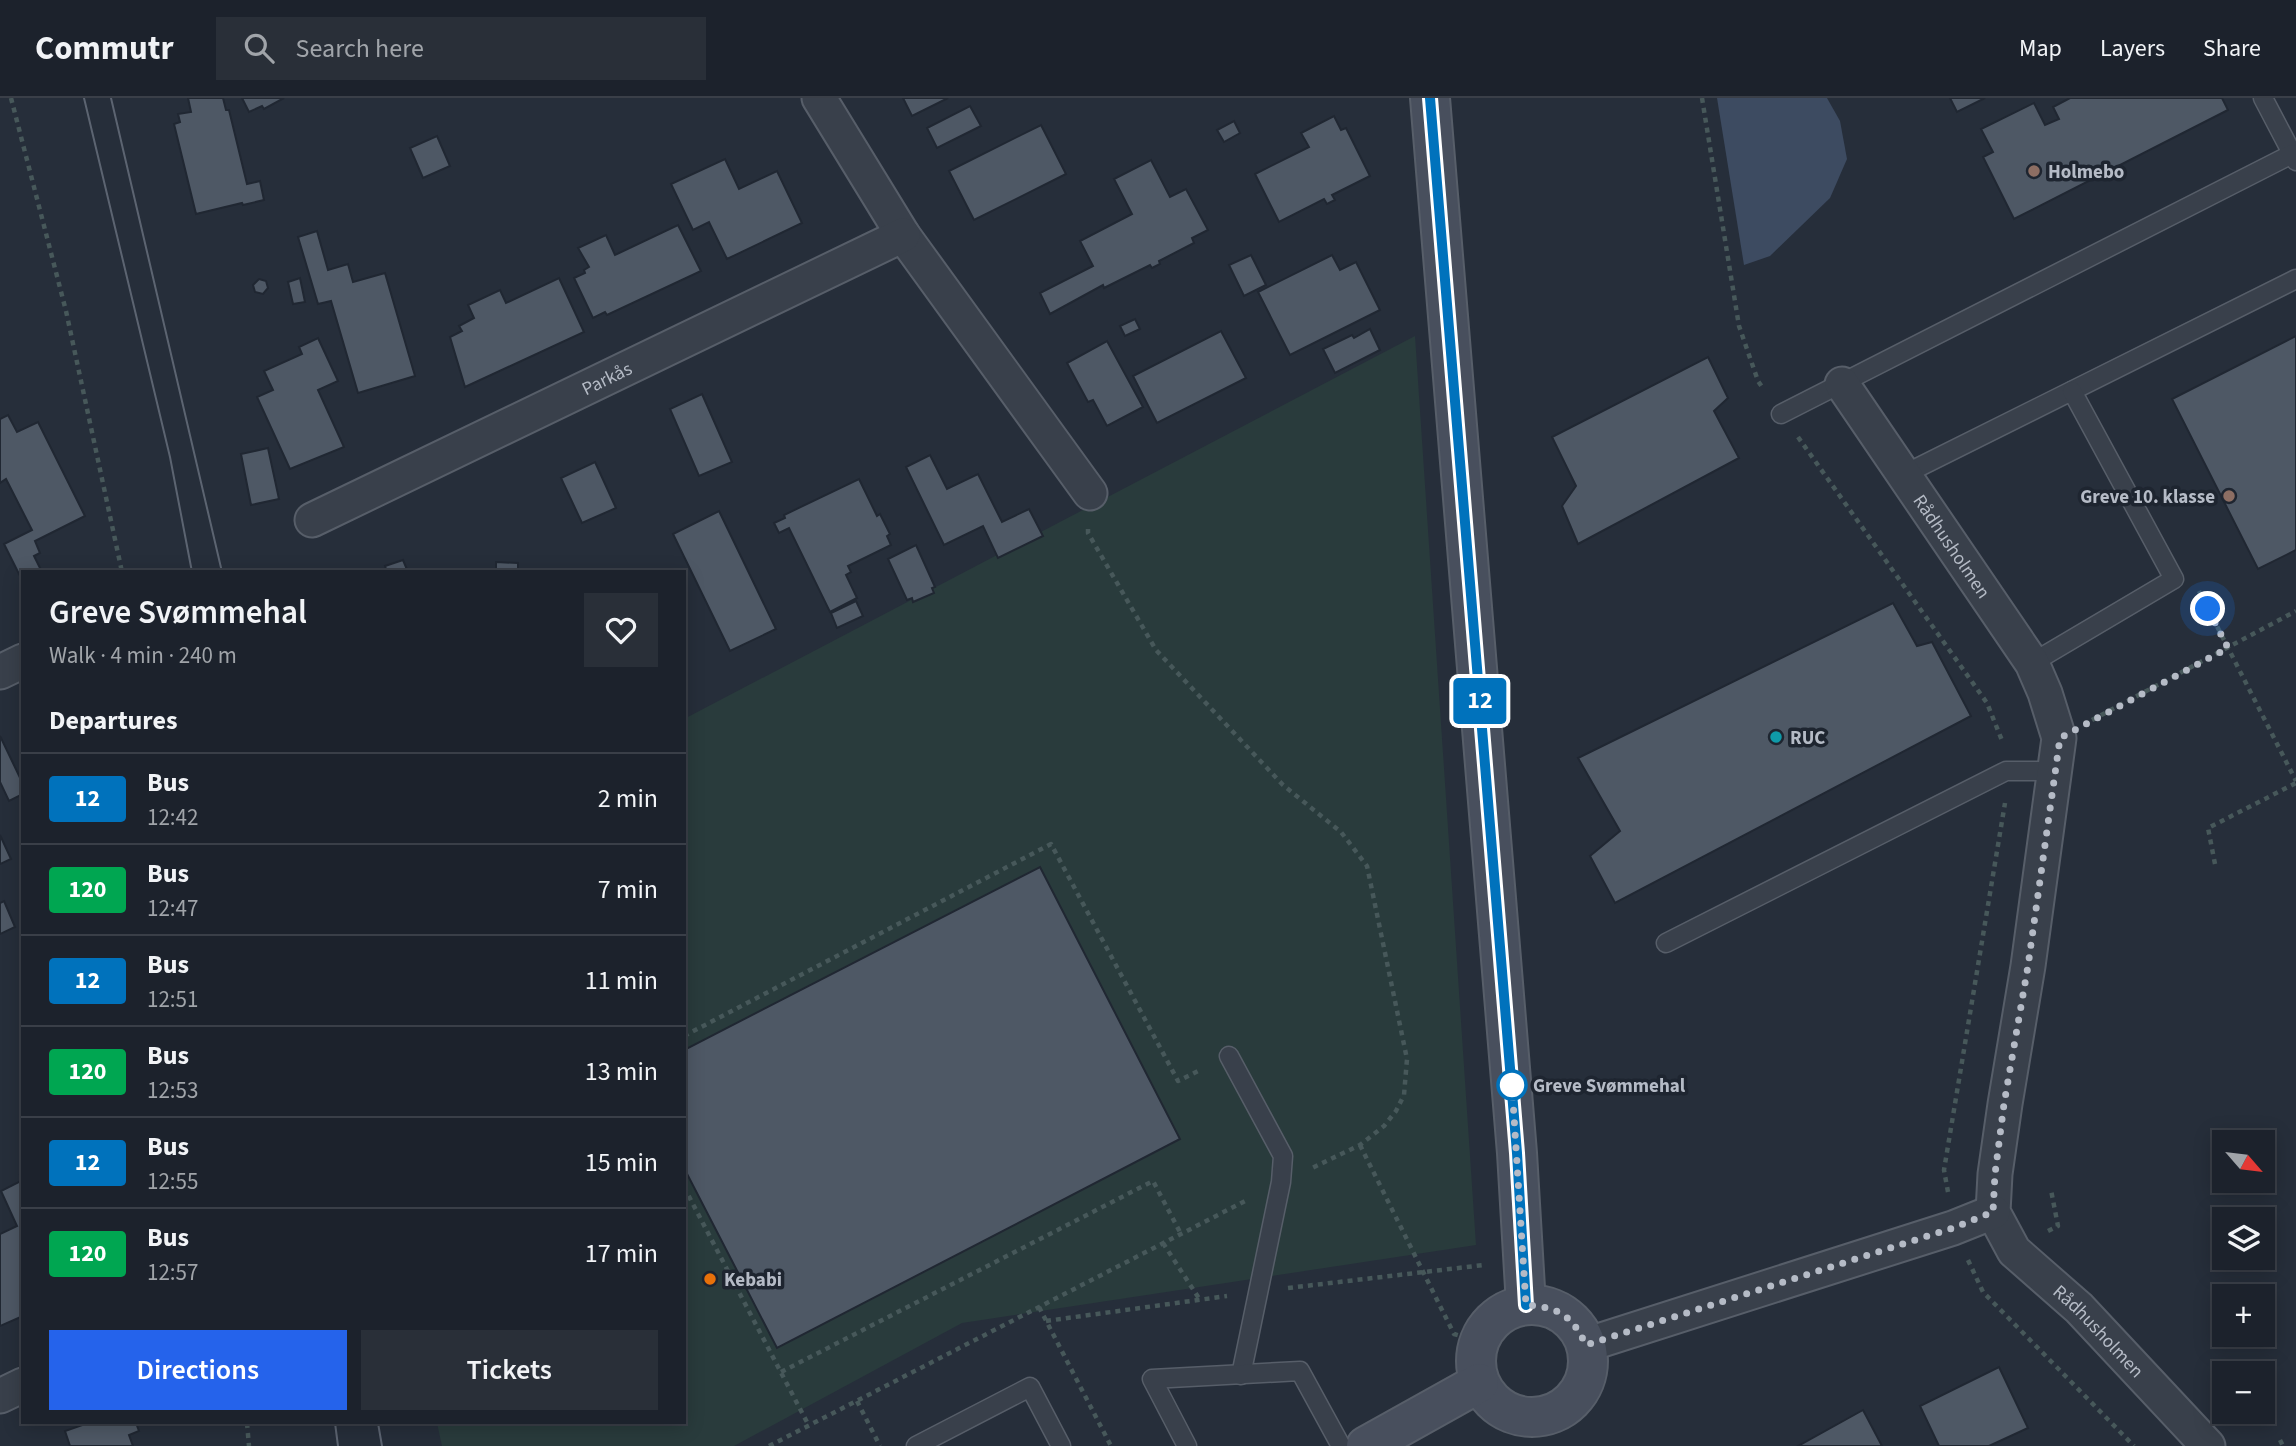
<!DOCTYPE html>
<html lang="en">
<head>
<meta charset="utf-8">
<style>
  body { margin:0; font-family:"Source Sans 3",sans-serif; background:#292f38; color:#f1f3f6; height:100vh; display:flex; flex-direction:column; font-size:26px; white-space:nowrap }
  * { box-sizing:border-box; margin:0 }
  p { font-size:23px; color:#a0a4a9 }
  .icon { flex:none; width:38px; height:38px; fill:none; stroke:currentColor; stroke-width:2; stroke-linecap:round; stroke-linejoin:round }
  .map { position:relative; flex:1; overflow:hidden }
  .side { position:absolute; left:21px; top:472px; width:665px; height:854px; display:flex; flex-direction:column; background:#1c222c; border-radius:0px; box-shadow:0 4px 18px #0003,0 0 0 2px #3a3f48 }
  .side>* { flex:none }
  .badge { padding:0 14px; border-radius:5px; font-size:24px; line-height:46px }
  .needle { width:46px; rotate:118deg }
  .tools { position:absolute; left:2212px; top:1032px; display:grid; gap:14px }
  .tools a { display:grid; place-items:center; width:63px; height:63px; border-radius:0px; background:#1c222c; box-shadow:0 4px 18px #0003,0 0 0 2px #3a3f48; font-size:35px }
  .you { position:absolute; width:35px; height:35px; margin:-18px; border:5px solid #fff; border-radius:50%; background:#1a73e8; box-shadow:0 0 0 10px #1a73e833 }
  .map>.badge { position:absolute; translate:-50% -50%; box-shadow:0 0 0 4px #fff }
  h2 { padding:0 28px; font-size:26px; line-height:63px }
  .round { display:grid; place-items:center; flex:none; width:74px; height:74px; border-radius:0px; background:#292f38 }
  .headline { display:flex; align-items:center; justify-content:space-between; height:119px; padding:0 28px }
  h1 { font-size:33px; font-weight:600; line-height:52px }
  .action { display:flex; gap:14px; margin-top:auto; padding:14px 28px }
  .action a { flex:1; height:80px; border-radius:0px; background:#2563eb; color:#fff; font-size:28px; font-weight:600; line-height:80px; text-align:center }
  .action a+a { background:#292f38; color:#f1f3f6 }
  ul { padding:0; list-style:none }
  li { display:flex; align-items:center; gap:21px; height:91px; padding:0 28px; border-top:2px solid #3a3f48 }
  li div { flex:1 }
  li b { display:block; font-size:26px }
  li em { font-style:normal }
  li .badge { min-width:77px; font-weight:700; text-align:center }
  header { display:flex; align-items:center; gap:42px; box-sizing:border-box; height:98px; padding:0 35px; background:#1c222c; border-bottom:2px solid #3a3f48 }
  header strong { font-size:33px }
  nav { display:flex; gap:38px; margin-inline-start:auto; font-size:24px }
  .search { width:490px; height:63px; background:#292f38; display:flex; align-items:center; gap:18px; box-sizing:border-box; padding:0 24px; border-radius:0px; color:#a0a4a9; font-size:26px }
  .map>svg:first-child { display:block }
</style>
</head>
<body>
<header>
<strong>Commutr</strong>
<div class="search"><svg class="icon" aria-label="search" viewBox="0 0 24 24"><circle cx="10" cy="10" r="6"/><path d="M15 15l6 6"/></svg>Search here</div>
<nav><a>Map</a><a>Layers</a><a>Share</a></nav>
</header>
<div class="map">
<svg width="2296" height="1348" viewBox="0 0 2296 1348">
  <rect width="100%" height="100%" fill="#262e3a"/>
  <polygon fill="#293b3c" points="1415,238 1476,1147 962,1225 734,1348 442,1348 437,1325 684,1325 684,621"/>
  <polygon fill="#3d4b61" points="1717,0 1827,0 1840,23 1847,61 1830,100 1770,158 1744,167"/>
  <g fill="#4e5865" stroke="#202732" stroke-width="2">
    <polygon points="188,0 223,0 226,12 229,12 247,86 260,83 264,102 243,107 242,105 196,116 174,26 180,24 178,16 191,14"/>
    <polygon points="242,0 284,0 264,11 262,8 249,14"/>
    <polygon points="903,0 948,0 912,18"/>
    <polygon points="1950,0 1985,0 1957,14"/>
    <polygon points="2070,0 2222,0 2228,12 2014,121 1983,59 1993,54 1981,31 2034,5 2045,27 2059,21 2053,9"/>
    <polygon points="970,8 981,28 937,50 927,30"/>
    <polygon points="1334,18 1341,32 1346,30 1370,78 1332,97 1335,102 1327,106 1324,101 1279,124 1255,76 1309,49 1301,35"/>
    <polygon points="1234,23 1240,35 1224,44 1217,32"/>
    <polygon points="1041,27 1066,76 974,122 949,73"/>
    <polygon points="437,38 450,68 423,80 410,50"/>
    <polygon points="725,61 739,91 777,73 802,125 727,161 709,124 693,132 671,86"/>
    <polygon points="1151,62 1170,99 1186,91 1208,132 1192,140 1194,145 1159,163 1160,166 1152,170 1150,167 1104,190 1103,187 1050,216 1040,195 1093,168 1080,143 1132,116 1114,81"/>
    <polygon points="678,127 701,173 607,217 605,214 593,220 574,180 585,175 584,172 589,169 578,150 606,137 615,157"/>
    <polygon points="317,133 328,172 348,166 353,184 385,175 415,278 358,295 331,203 318,206 298,139"/>
    <polygon points="1251,157 1266,187 1244,198 1229,167"/>
    <polygon points="1332,157 1340,172 1356,164 1380,212 1290,257 1258,194"/>
    <polygon points="300,180 305,204 293,206 288,184"/>
    <polygon points="559,180 584,234 465,289 450,239 462,233 459,228 474,220 468,207 500,192 506,205"/>
    <polygon points="259,181 266,183 268,190 263,196 255,194 253,187"/>
    <polygon points="1135,221 1140,231 1125,238 1120,228"/>
    <polygon points="1370,231 1380,252 1335,275 1323,251 1352,237 1354,240"/>
    <polygon points="1221,233 1246,280 1157,325 1133,278"/>
    <polygon points="2296,238 2296,452 2258,471 2172,301"/>
    <polygon points="318,240 338,283 318,292 344,349 290,371 257,299 273,292 264,273 302,256 299,249"/>
    <polygon points="1107,243 1143,309 1107,328 1093,302 1088,304 1067,265"/>
    <polygon points="1708,259 1728,300 1714,313 1739,360 1578,446 1562,408 1576,388 1552,339"/>
    <polygon points="702,296 732,364 699,378 670,311"/>
    <polygon points="8,317 17,334 38,324 85,418 35,443 40,455 34,458 42,474 23,474 23,484 4,446 32,432 6,381 0,385 0,321"/>
    <polygon points="268,350 279,401 251,407 241,356"/>
    <polygon points="930,357 947,391 978,376 1002,424 1029,411 1043,438 998,460 983,428 944,447 906,369"/>
    <polygon points="595,364 616,410 582,425 561,380"/>
    <polygon points="859,381 877,418 880,416 890,436 887,438 891,447 848,468 851,474 846,477 857,500 830,514 789,430 779,435 774,425 785,420 784,417"/>
    <polygon points="719,413 776,531 730,553 673,436"/>
    <polygon points="916,447 935,489 932,490 934,495 913,504 912,500 907,502 888,461"/>
    <polygon points="403,462 408,474 387,474 385,468"/>
    <polygon points="496,464 518,465 518,474 496,474"/>
    <polygon points="856,503 863,518 837,530 831,515"/>
    <polygon points="1893,505 1917,548 1932,544 1971,618 1615,805 1590,758 1620,733 1578,660"/>
    <polygon points="0,638 23,686 23,696 9,703 0,684"/>
    <polygon points="0,737 11,761 0,766"/>
    <polygon points="1040,769 1180,1041 777,1250 684,1070 684,952"/>
    <polygon points="4,803 15,829 0,836 0,805"/>
    <polygon points="23,1076 23,1218 0,1228 0,1136 17,1128 1,1093 21,1083 20,1077"/>
    <polygon points="1999,1269 2028,1330 1989,1348 1939,1348 1920,1308"/>
    <polygon points="1863,1312 1882,1348 1798,1348"/>
    <polygon points="88,1325 136,1325 139,1333 129,1337 133,1348 70,1348 65,1333"/>
  </g>
  <g fill="none" stroke-linecap="round" stroke-linejoin="round">
    <defs>
      <g id="lane">
        <polyline points="2263,0 2296,63"/>
        <polyline points="1781,316 2292,56"/>
        <polyline points="1903,377 2296,181"/>
        <polyline points="2032,565 2174,481 2072,293"/>
        <polyline points="1666,845 2006,673 2056,673"/>
        <polyline points="1229,958 1283,1058 1281,1084 1241,1277"/>
        <polyline points="916,1348 1030,1289 1061,1348"/>
        <polyline points="1187,1348 1152,1281 1300,1273 1341,1348"/>
      </g>
      <g id="street">
        <polyline points="819,0 903,137 1090,395"/>
        <path id="s1" d="M1842,286l190,279 13,30 14,45 -31,228 -23,138 -10,70 -2,38 21,39 65,57 129,138"/>
        <path id="s2" d="M312,422l591,-285"/>
        <polyline points="0,574 23,563"/>
        <polyline points="1586,1247 1953,1130 1993,1114"/>
        <polyline points="0,1298 23,1287"/>
      </g>
      <g id="secondary">
        <polyline points="1430,0 1517,1055 1526,1207"/>
        <circle cx="1532" cy="1263" r="56"/>
        <polyline points="1366,1348 1479,1285"/>
      </g>
    </defs>
    <use href="#lane" stroke="#575e69" stroke-width="21"/>
    <use href="#street" stroke="#575e69" stroke-width="37"/>
    <use href="#secondary" stroke="#575e69" stroke-width="42"/>
    <g stroke="#47585a" stroke-width="4.5" stroke-dasharray="5 5" stroke-linecap="butt">
      <polyline points="11,0 66,213 122,474"/>
      <polyline points="1702,0 1739,228 1758,283 1764,292"/>
      <polyline points="1798,339 1987,605 2003,645"/>
      <polyline points="1088,431 1088,435 1156,552 1283,687 1341,734 1367,768 1407,961 1404,997 1396,1013 1384,1028 1360,1047 1312,1070"/>
      <polyline points="2199,493 2296,683"/>
      <polyline points="2092,622 2296,513"/>
      <polyline points="2215,766 2208,730 2296,685"/>
      <polyline points="684,938 1051,746 1178,983 1202,971"/>
      <polyline points="1360,1047 1454,1236 1479,1243"/>
      <polyline points="684,1089 809,1328"/>
      <polyline points="1948,1094 1944,1072 2005,705"/>
      <polyline points="2048,1133 2058,1128 2051,1092"/>
      <polyline points="1163,1145 1200,1202"/>
      <polyline points="1968,1162 1983,1194 2134,1348"/>
      <polyline points="1288,1190 1484,1167"/>
      <polyline points="1039,1209 1111,1348"/>
      <polyline points="1046,1223 1227,1198"/>
      <polyline points="781,1274 1153,1083 1181,1136"/>
      <polyline points="857,1303 880,1348"/>
      <polyline points="247,1325 249,1348"/>
      <polyline points="2280,1342 2283,1348"/>
      <polyline points="769,1348 1247,1102"/>
    </g>
    <use href="#lane" stroke="#39404b" stroke-width="18"/>
    <use href="#street" stroke="#39404b" stroke-width="33"/>
    <use href="#secondary" stroke="#484f5d" stroke-width="38"/>
    <g stroke="#5c6471" stroke-width="2">
      <polyline points="84,0 170,359 192,474"/>
      <polyline points="111,0 222,474"/>
      <polyline points="335,1325 338,1348"/>
      <polyline points="378,1325 382,1348"/>
    </g>
  </g>
  <g fill="none" stroke-linecap="round" stroke-linejoin="round">
    <defs>
      <polyline id="line" points="1430,0 1517,1055 1526,1207"/>
    </defs>
    <use href="#line" stroke="#fff" stroke-width="16"/>
    <use href="#line" stroke="#0072bc" stroke-width="10"/>
    <path stroke="#b5bbc6" stroke-width="7" stroke-dasharray="0 12.6" d="M1512,987l14,220c33,2 46,11 60,40l367,-117 40,-16 2,-38 9,-70 24,-138 32,-228 168,-90 -20,-39"/>
  </g>
  <g fill="#8d6e63" stroke="#1e2530" stroke-width="2.5">
    <circle cx="2034" cy="73" r="7"/>
    <circle cx="2229" cy="398" r="7"/>
  </g>
  <circle fill="#0f9aa8" stroke="#1e2530" stroke-width="2.5" cx="1776" cy="639" r="7"/>
  <circle fill="#fff" stroke="#0072bc" stroke-width="3.5" cx="1512" cy="987" r="14"/>
  <circle fill="#e8710a" stroke="#1e2530" stroke-width="2.5" cx="710" cy="1181" r="7"/>
  <g text-anchor="middle" stroke-width="7" stroke-linejoin="round" paint-order="stroke">
    <g font-size="19" font-weight="bold" fill="#b5bbc6" stroke="#1e2530" text-anchor="start">
      <text x="2048" y="80">Holmebo</text>
      <text x="2215" y="405" text-anchor="end">Greve 10. klasse</text>
      <text x="1790" y="646">RUC</text>
      <text x="724" y="1188">Kebabi</text>
    </g>
    <g font-size="19" fill="#b5bbc6" stroke="#1e2530">
      <text dy="7" stroke="none"><textPath href="#s2" startOffset="327">Parkås</textPath></text>
      <text dy="7" stroke="none"><textPath href="#s1" startOffset="196">Rådhusholmen</textPath></text>
      <text dy="7" stroke="none"><textPath href="#s1" startOffset="1057">Rådhusholmen</textPath></text>
    </g>
    <g font-size="19" font-weight="bold" fill="#b5bbc6" stroke="#1e2530" text-anchor="start">
      <text x="1533" y="994">Greve Svømmehal</text>
    </g>
  </g>
</svg>
<div class="tools">
<a><svg class="needle" viewBox="-14 -14 28 28"><path d="M0-13l5 13h-10z" fill="#e53935"/><path d="M0 13l5-13h-10z" fill="#a0a4a9"/></svg></a>
<a><svg class="icon" aria-label="layers" viewBox="0 0 24 24"><path d="M12 4l9 5-9 5-9-5zM3 14l9 5 9-5"/></svg></a>
<a>+</a>
<a>−</a>
</div>
<div class="you" style="left:2208px;top:511px"></div>
<b class="badge" style="left:1480px;top:603px;background:#0072bc;color:#fff">12</b>
<section class="side">
<div class="headline"><div><h1>Greve Svømmehal</h1><p>Walk · 4 min · 240 m</p></div><a class="round"><svg class="icon" aria-label="heart" viewBox="0 0 24 24"><path d="M12 20l-8-8c-3-5 5-10 8-4 3-6 11-1 8 4z"/></svg></a></div>
<h2>Departures</h2>
<ul>
<li><span class="badge" style="background:#0072bc;color:#fff">12</span><div><b>Bus</b><p>12:42</p></div><em>2 min</em></li>
<li><span class="badge" style="background:#00a651;color:#fff">120</span><div><b>Bus</b><p>12:47</p></div><em>7 min</em></li>
<li><span class="badge" style="background:#0072bc;color:#fff">12</span><div><b>Bus</b><p>12:51</p></div><em>11 min</em></li>
<li><span class="badge" style="background:#00a651;color:#fff">120</span><div><b>Bus</b><p>12:53</p></div><em>13 min</em></li>
<li><span class="badge" style="background:#0072bc;color:#fff">12</span><div><b>Bus</b><p>12:55</p></div><em>15 min</em></li>
<li><span class="badge" style="background:#00a651;color:#fff">120</span><div><b>Bus</b><p>12:57</p></div><em>17 min</em></li>
</ul>
<div class="action"><a>Directions</a><a>Tickets</a></div>
</section>
</div>
</body>
</html>
